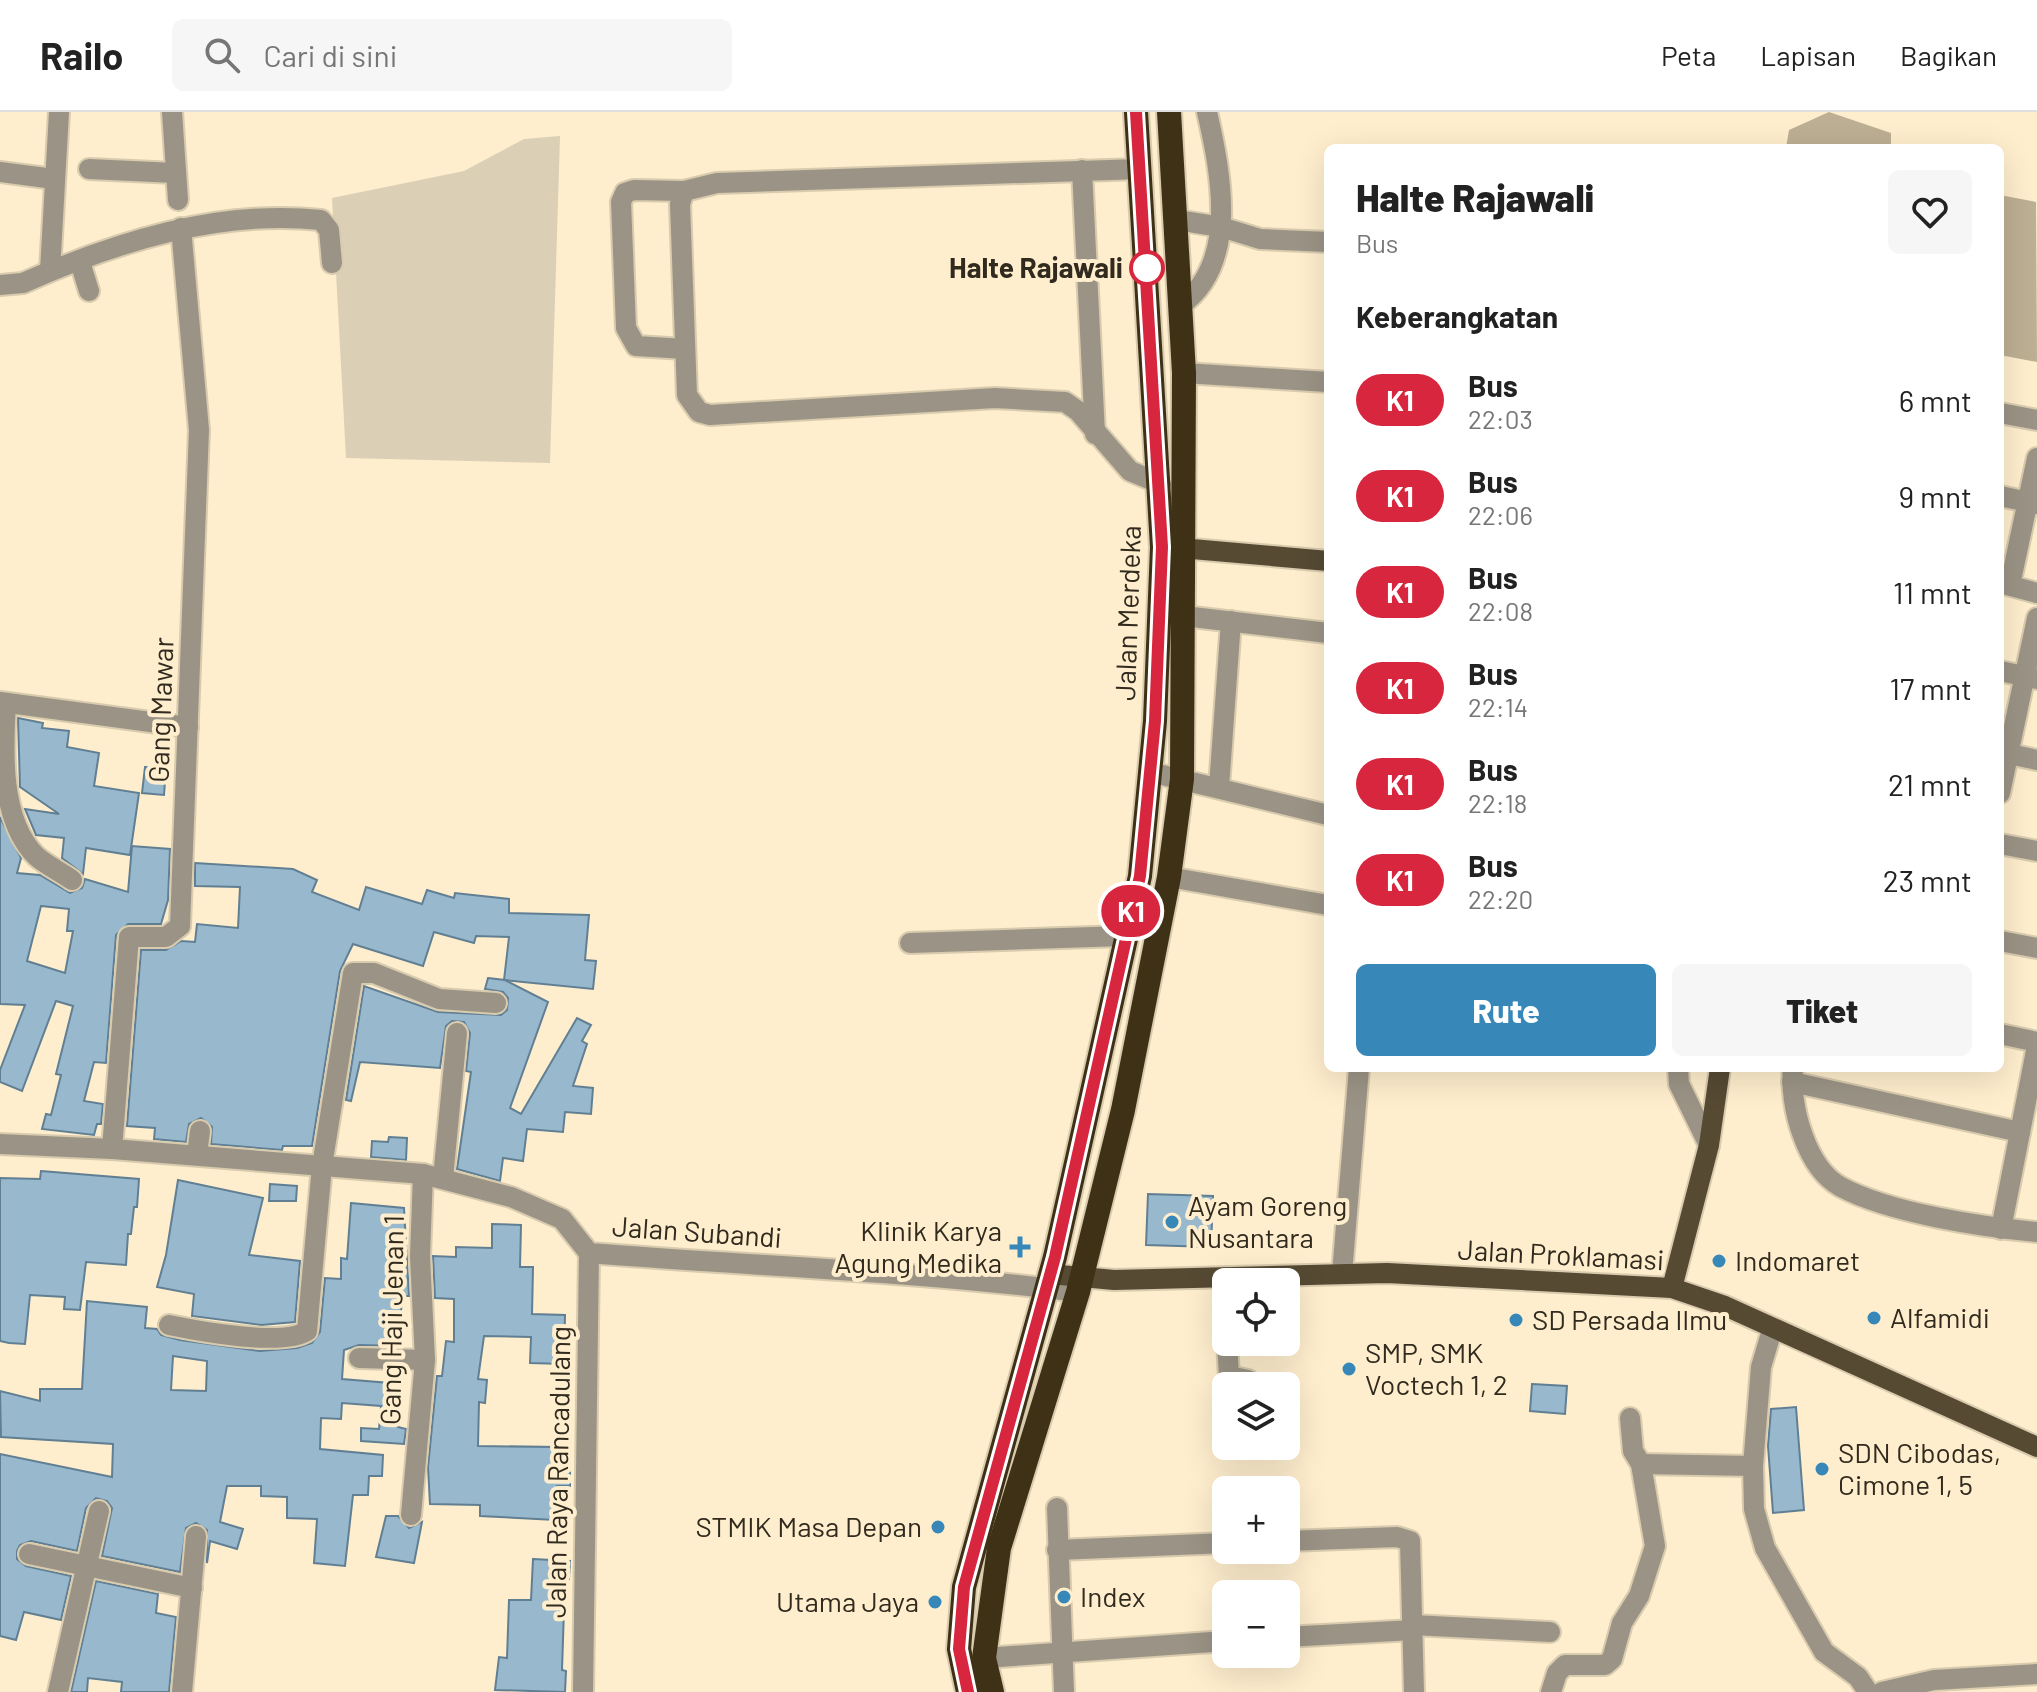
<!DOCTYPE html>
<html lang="id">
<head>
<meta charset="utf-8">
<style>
  body { margin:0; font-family:Barlow,sans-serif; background:#f6f6f6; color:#222; height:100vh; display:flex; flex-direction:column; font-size:30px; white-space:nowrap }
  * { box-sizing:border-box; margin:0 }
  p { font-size:26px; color:#767676 }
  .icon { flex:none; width:44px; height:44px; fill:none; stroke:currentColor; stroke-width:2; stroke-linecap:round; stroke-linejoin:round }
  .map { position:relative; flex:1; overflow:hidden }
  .side { position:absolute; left:1324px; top:32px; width:680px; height:928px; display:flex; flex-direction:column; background:#fff; border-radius:12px; box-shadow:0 8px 32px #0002 }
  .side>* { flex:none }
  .badge { padding:0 16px; border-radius:26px; font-size:28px; line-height:52px }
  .tools { position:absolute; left:1212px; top:1156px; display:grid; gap:16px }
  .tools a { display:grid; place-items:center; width:88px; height:88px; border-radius:12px; background:#fff; box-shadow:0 8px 32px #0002; font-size:40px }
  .map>.badge { position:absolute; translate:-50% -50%; box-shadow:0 0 0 4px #fff }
  h2 { padding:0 32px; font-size:30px; line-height:72px }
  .round { display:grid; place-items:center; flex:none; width:84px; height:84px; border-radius:12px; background:#f6f6f6 }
  .summary { display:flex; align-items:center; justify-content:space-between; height:136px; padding:0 32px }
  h1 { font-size:38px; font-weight:800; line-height:60px }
  .button { display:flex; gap:16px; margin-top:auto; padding:16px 32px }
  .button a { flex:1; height:92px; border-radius:12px; background:#3788b9; color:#fff; font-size:32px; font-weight:800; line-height:92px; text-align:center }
  .button a+a { background:#f6f6f6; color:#222 }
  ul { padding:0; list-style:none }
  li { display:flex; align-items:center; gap:24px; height:96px; padding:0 32px }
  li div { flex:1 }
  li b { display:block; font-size:30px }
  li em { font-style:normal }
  li .badge { min-width:88px; font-weight:700; text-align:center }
  header { display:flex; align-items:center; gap:48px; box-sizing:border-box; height:112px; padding:0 40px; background:#fff; border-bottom:2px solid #e0e0e0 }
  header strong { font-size:38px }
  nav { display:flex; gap:44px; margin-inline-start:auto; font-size:28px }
  .search { width:560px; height:72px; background:#f6f6f6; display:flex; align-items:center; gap:20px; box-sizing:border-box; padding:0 28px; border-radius:12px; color:#767676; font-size:30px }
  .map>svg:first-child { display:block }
</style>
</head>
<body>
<header>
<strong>Railo</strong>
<div class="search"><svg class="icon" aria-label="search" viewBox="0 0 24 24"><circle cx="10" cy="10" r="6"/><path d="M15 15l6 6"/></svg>Cari di sini</div>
<nav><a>Peta</a><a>Lapisan</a><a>Bagikan</a></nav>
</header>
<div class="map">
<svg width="2037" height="1580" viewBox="0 0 2037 1580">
  <rect width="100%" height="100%" fill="#feeecd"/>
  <polygon fill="#dbcfb6" points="560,24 550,351 346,346 332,86 464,59 524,27"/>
  <g fill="#bdaf93">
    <polygon points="1829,0 1891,21 1891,36 1786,36 1789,18"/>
    <polygon points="2000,83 2036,90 2037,250 2000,243"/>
  </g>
  <g fill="#98b8ce" stroke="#617f93" stroke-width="2" fill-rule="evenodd">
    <polygon points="18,606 43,611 42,616 69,619 67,635 99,641 94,674 139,681 130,743 86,736 83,762 62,746 64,726 36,723 25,697 59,702 20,675"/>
    <polygon points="145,655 166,656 164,683 142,681"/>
    <path d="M0,705l21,41 -4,15 23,2 30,18 12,-5 3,-9 43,13 4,-46 38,3 -2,51 -7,24h-33l-12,11 -10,128 -12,-1 -10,39 19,3 -2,20h-4l-3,11 -52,-6 4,-15 5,1 10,-40 -5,-1 17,-68 -17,-5 -34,90 -22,-9v-12l25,-65 -25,-1zM41,794l28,3 -2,22h6l-8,42 -38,-12z"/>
    <polygon points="195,751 293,757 317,768 312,780 359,798 366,775 422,792 427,778 454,786 455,781 509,787 509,801 589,803 585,848 596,849 593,877 504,868 509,825 476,824 474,831 434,820 423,854 353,832 340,859 312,1034 283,1034 282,1038 211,1032 212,1015 201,1006 189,1012 186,1030 154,1027 155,1016 127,1014 141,838 166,838 181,829 195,830 197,812 238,816 240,775 195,774"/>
    <polygon points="488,866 505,868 548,890 510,996 521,1002 577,906 591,913 582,929 587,932 573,974 593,976 591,1002 565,1000 563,1020 527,1017 523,1049 503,1046 500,1069 457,1057 471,960 466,959 470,921 464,910 452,909 446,914 440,956 360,950 351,989 346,988 364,874 438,900 501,903 507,898 508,886 503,880 485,877"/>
    <polygon points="389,1025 407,1026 406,1048 371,1045 372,1029 388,1030"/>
    <polygon points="41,1059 139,1067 137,1095 134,1095 131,1122 128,1122 126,1153 86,1150 80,1198 64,1197 65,1185 30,1183 25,1232 9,1231 0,1229 0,1066 40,1067"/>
    <polygon points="178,1068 263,1086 249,1143 300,1149 295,1210 261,1213 192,1204 194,1182 157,1175 166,1143"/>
    <polygon points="270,1072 297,1074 296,1089 269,1089"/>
    <polygon points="1148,1082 1213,1084 1211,1135 1146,1133"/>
    <path d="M351,1091l53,5 5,88h-7l-3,50 -40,-1 -15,5 -2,29 60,5 -4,43 8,2 -2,15 -43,-3v-13l18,1 2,-23 -39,-3 -1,16 -20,-1 -1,31 63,6 -1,21h-13l-1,19h-15l-8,71 -31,-3 3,-44 -30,-1v-21l-26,-1v-10h-34l-7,36 23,7 -6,20 -27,-8 -3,22v-33l-11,-7 -10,5 -6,44 -78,-16 10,-48 -5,-7 -11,-3 -10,10 -9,43 -46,-10 -11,4 -3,6v8l9,7 45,10 -10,44 -37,-8 -8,28 -16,-4v-182l112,23 1,-33 -112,-7 -1,-46 40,10v-12h42l5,-88 60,6 -2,21 12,1 4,6 19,5 80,11 37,-3 15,-5 8,-11 5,-54 16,1v-21l6,1zM173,1244l34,5 -1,30 -35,-1z"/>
    <polygon points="492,1112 521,1113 520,1155 533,1155 532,1202 565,1203 564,1252 530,1251 531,1225 484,1224 478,1267 487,1268 485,1291 479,1290 478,1334 558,1335 558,1352 570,1352 570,1374 557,1374 555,1408 480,1404 480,1393 430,1392 428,1355 437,1264 442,1264 446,1229 454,1230 454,1187 435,1186 433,1144 456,1145 456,1135 492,1136"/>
    <polygon points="1532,1272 1567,1274 1565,1302 1530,1299"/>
    <polygon points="1796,1295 1804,1398 1773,1401 1768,1334 1771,1297"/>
    <polygon points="386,1404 398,1404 409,1416 422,1410 414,1451 376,1445"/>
    <polygon points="533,1447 570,1449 569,1467 565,1467 562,1558 566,1559 565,1580 495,1578 499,1545 507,1546 509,1488 531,1488"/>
    <polygon points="96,1469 158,1482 156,1501 176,1505 169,1580 121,1580 122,1570 88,1566 87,1580 71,1580"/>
  </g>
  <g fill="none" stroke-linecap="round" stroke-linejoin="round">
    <defs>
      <g id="minor">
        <polyline points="172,0 178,88"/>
        <polyline points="89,57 175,61"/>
        <polyline points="1141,57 717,71 684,79 680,92 687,283 699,300 710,303 995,286 1065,290 1078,299 1130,359 1161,372"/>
        <polyline points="1082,58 1095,322"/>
        <polyline points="0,60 54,67"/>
        <polyline points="684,79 634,78 625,81 621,90 626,216 636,234 685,237"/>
        <polyline points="1177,108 1221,115 1260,127 1328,130"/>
        <polyline points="80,150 89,179"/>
        <polyline points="50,159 59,0"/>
        <path d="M0,173l23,-2c93,-41 196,-74 298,-63l8,10 3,33"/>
        <path d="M1181,193c58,-42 40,-132 26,-193"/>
        <polyline points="1184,261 1328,270"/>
        <polyline points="2000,301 2037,308"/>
        <polyline points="2000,384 2037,392"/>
        <polyline points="2000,471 2037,481"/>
        <polyline points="2010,473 2037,346"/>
        <polyline points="1184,504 1328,521"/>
        <polyline points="2000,559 2037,567"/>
        <polyline points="0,590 188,615"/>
        <path d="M6,591c-3,49 -6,117 30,153 10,9 25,16 36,24"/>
        <polyline points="2000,640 2037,648"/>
        <polyline points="1150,660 1328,703"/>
        <polyline points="1219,675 1231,509"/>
        <polyline points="2000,681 2037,506"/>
        <polyline points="2000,732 2037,739"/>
        <polyline points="1169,765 1328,793"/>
        <polyline points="2000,829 2037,836"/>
        <polyline points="910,831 1124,824"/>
        <polyline points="2000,922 2037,930"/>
        <polyline points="1678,956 1679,972 1709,1033"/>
        <path d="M1793,956c-4,37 13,100 48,119 49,26 141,40 196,45"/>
        <polyline points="1792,970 2020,1020"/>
        <path d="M0,1032l112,5 311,25 88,23 51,22 27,34c163,13 326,18 489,39"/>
        <polyline points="112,1037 129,825 166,825 180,814 199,318 181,116"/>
        <polyline points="197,1043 200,1019"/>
        <polyline points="443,1066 457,921"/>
        <polyline points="2001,1117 2037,934"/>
        <polyline points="1342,1162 1359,956"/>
        <polyline points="1225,1165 1226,1204"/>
        <path d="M169,1213c29,6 114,22 138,6l15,-165 31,-193h21l65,26 57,4"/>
        <polyline points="1772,1218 1761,1255 1753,1354 1754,1397 1765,1436 1824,1540 1858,1565 1868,1580"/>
        <polyline points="1227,1230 1229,1264 1248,1268"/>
        <polyline points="359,1246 425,1248"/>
        <polyline points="1641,1352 1753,1354"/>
        <polyline points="1057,1396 1064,1580"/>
        <polyline points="411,1403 425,1248 420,1144 423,1062"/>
        <polyline points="1286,1429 1397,1425 1410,1429 1414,1580"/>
        <polyline points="1057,1438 1226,1431"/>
        <polyline points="29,1442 192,1476"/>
        <polyline points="1413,1513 1550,1520"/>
        <polyline points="1286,1525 1413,1518"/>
        <polyline points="984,1546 1226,1529"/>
        <polyline points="58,1580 99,1399"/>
        <polyline points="182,1580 196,1424"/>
        <polyline points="583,1580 589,1141"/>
        <polyline points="1551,1580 1557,1561 1565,1553 1605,1553 1612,1547 1622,1511 1639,1484 1655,1434 1641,1352 1633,1339 1630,1306"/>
        <polyline points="1882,1580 1934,1568 2037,1562"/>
      </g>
      <g id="major">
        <polyline points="1169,435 1328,449"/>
        <polyline points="1050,1162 1114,1168 1387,1161 1672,1176 1725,1194 2037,1335"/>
        <polyline points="1672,1176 1709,1033 1720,956"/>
      </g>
      <g id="highway">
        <polyline points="968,1580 959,1537 964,1475 1055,1145 1140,764 1155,609 1162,435 1136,0"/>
        <polyline points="992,1580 984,1546 999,1436 1078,1180 1123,998 1169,765 1182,667 1184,261 1169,0"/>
      </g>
    </defs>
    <use href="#minor" stroke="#d9cbae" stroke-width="24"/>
    <use href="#major" stroke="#d9cbae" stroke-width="24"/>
    <use href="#highway" stroke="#d9cbae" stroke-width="28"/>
    <use href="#minor" stroke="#9b9486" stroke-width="20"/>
    <use href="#major" stroke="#564a33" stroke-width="20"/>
    <use href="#highway" stroke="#3e3115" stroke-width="24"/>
  </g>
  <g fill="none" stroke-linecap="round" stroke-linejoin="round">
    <defs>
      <polyline id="line" points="968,1580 959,1537 964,1475 1055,1145 1140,764 1155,609 1162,435 1136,0"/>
    </defs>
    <use href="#line" stroke="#fff" stroke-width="18"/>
    <use href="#line" stroke="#d7263d" stroke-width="12"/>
  </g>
  <circle fill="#fff" stroke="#d7263d" stroke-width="4" cx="1147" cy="156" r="16"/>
  <g fill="#3788b9" stroke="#feeecd" stroke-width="3">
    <circle cx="1172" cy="1110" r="8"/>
    <path d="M1016 1123h8v8h8v8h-8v8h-8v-8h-8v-8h8z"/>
    <circle cx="1719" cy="1149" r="8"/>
    <circle cx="1874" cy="1206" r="8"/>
    <circle cx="1516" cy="1208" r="8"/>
    <circle cx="1349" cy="1257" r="8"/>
    <circle cx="1822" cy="1357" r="8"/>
    <circle cx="938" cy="1415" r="8"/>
    <circle cx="1064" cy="1485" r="8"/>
    <circle cx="935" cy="1490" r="8"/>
  </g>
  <g text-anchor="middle" stroke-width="8" stroke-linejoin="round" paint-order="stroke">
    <g font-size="28" font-weight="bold" fill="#312a1e" stroke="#feeecd" text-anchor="end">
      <text x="1123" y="166">Halte Rajawali</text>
    </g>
    <g font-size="28" fill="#312a1e" stroke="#feeecd">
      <text transform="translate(1128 501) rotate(-88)" y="10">Jalan Merdeka</text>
      <text transform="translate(161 598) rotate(-88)" y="10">Gang Mawar</text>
      <text transform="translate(697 1120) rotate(4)" y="10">Jalan Subandi</text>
      <text transform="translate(1561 1143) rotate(3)" y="10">Jalan Proklamasi</text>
      <text transform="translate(392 1208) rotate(-89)" y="10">Gang Haji Jenan 1</text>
      <text transform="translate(558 1360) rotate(-89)" y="10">Jalan Raya Rancadulang</text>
    </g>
    <g font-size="28" fill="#312a1e" stroke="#feeecd" text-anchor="start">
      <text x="1188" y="1104">Ayam Goreng<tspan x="1188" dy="32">Nusantara</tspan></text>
      <text x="1002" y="1129" text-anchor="end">Klinik Karya<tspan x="1002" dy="32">Agung Medika</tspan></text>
      <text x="1735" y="1159">Indomaret</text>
      <text x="1890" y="1216">Alfamidi</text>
      <text x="1532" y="1218">SD Persada Ilmu</text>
      <text x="1365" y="1251">SMP, SMK<tspan x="1365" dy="32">Voctech 1, 2</tspan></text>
      <text x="1838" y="1351">SDN Cibodas,<tspan x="1838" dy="32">Cimone 1, 5</tspan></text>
      <text x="922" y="1425" text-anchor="end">STMIK Masa Depan</text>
      <text x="1080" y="1495">Index</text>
      <text x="919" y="1500" text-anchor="end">Utama Jaya</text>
    </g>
  </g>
</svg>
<div class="tools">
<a><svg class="icon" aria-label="locate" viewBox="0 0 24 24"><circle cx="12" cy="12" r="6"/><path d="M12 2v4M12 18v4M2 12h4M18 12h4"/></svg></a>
<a><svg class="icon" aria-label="layers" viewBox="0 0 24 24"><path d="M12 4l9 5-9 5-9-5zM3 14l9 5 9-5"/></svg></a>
<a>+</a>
<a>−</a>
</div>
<b class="badge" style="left:1131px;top:799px;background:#d7263d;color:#fff">K1</b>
<section class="side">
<div class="summary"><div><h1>Halte Rajawali</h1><p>Bus</p></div><a class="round"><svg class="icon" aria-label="heart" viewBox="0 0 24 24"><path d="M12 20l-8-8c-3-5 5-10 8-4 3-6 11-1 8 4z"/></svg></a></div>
<h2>Keberangkatan</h2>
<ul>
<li><span class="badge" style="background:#d7263d;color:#fff">K1</span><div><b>Bus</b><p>22:03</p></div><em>6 mnt</em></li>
<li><span class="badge" style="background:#d7263d;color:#fff">K1</span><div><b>Bus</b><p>22:06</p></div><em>9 mnt</em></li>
<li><span class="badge" style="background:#d7263d;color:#fff">K1</span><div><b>Bus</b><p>22:08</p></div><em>11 mnt</em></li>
<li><span class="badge" style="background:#d7263d;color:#fff">K1</span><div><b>Bus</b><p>22:14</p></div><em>17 mnt</em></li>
<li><span class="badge" style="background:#d7263d;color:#fff">K1</span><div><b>Bus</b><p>22:18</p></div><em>21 mnt</em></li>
<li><span class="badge" style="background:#d7263d;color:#fff">K1</span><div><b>Bus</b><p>22:20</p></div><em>23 mnt</em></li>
</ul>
<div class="button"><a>Rute</a><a>Tiket</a></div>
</section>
</div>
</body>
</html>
